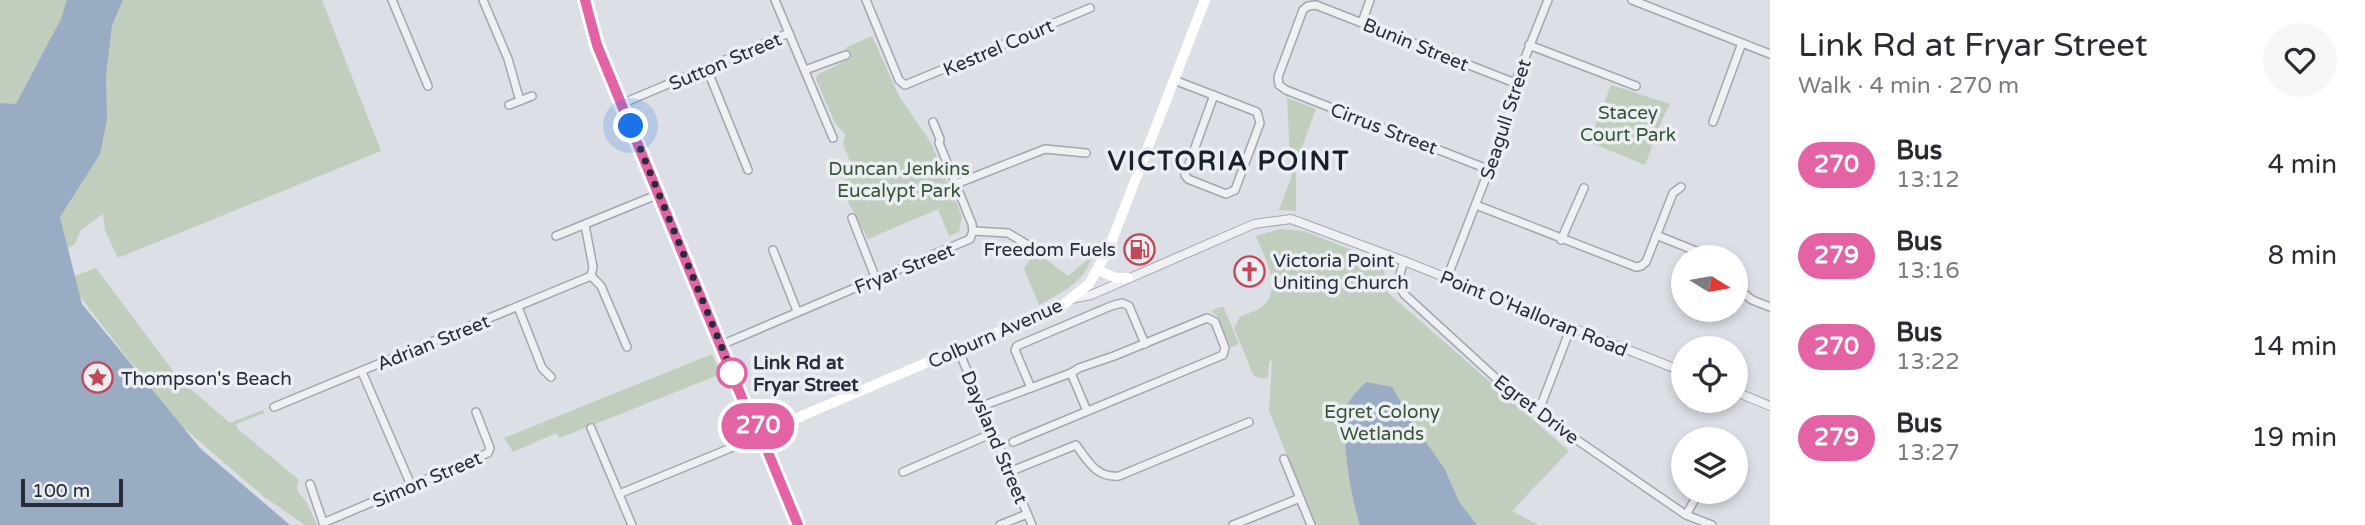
<!DOCTYPE html>
<html lang="en">
<head>
<meta charset="utf-8">
<style>
  body { margin:0; font-family:"Varela Round",sans-serif; background:#f7f7f7; color:#2b2b33; height:100vh; display:flex; flex-direction:column; font-size:26px; white-space:nowrap }
  * { box-sizing:border-box; margin:0 }
  p { font-size:23px; color:#7c7c81 }
  .icon { flex:none; width:38px; height:38px; fill:none; stroke:currentColor; stroke-width:2; stroke-linecap:round; stroke-linejoin:round }
  .map { position:relative; flex:1; overflow:hidden }
  .panel { display:flex; flex-direction:column; background:#fff; width:595px }
  .panel>* { flex:none }
  .badge { padding:0 14px; border-radius:23px; font-size:24px; line-height:46px }
  .needle { width:46px; rotate:101deg }
  .controls { position:absolute; left:1671px; top:245px; display:grid; gap:14px }
  .controls a { display:grid; place-items:center; width:77px; height:77px; border-radius:50%; background:#fff; box-shadow:0 4px 10px #0003; font-size:35px }
  .scale { position:absolute; left:21px; bottom:18px; width:102px; box-sizing:border-box; padding-left:7px; border:4px solid #272d3a; border-top:0; font-size:19px; line-height:24px; white-space:nowrap; color:#272d3a; -webkit-text-stroke:5px #ebeef3; paint-order:stroke }
  .you { position:absolute; width:35px; height:35px; margin:-18px; border:5px solid #fff; border-radius:50%; background:#1a73e8; box-shadow:0 0 0 10px #1a73e833 }
  .map>.badge { position:absolute; translate:-50% -50%; box-shadow:0 0 0 4px #fff }
  .round { display:grid; place-items:center; flex:none; width:74px; height:74px; border-radius:37px; background:#f7f7f7 }
  .headline { display:flex; align-items:center; justify-content:space-between; height:119px; padding:0 28px }
  h1 { font-size:33px; font-weight:600; line-height:52px }
  ul { padding:0; list-style:none }
  li { display:flex; align-items:center; gap:21px; height:91px; padding:0 28px }
  li div { flex:1 }
  li b { display:block; font-size:26px }
  li em { font-style:normal }
  li .badge { min-width:77px; font-weight:700; text-align:center }
  main { display:flex; flex:1; min-height:0 }
  .map>svg:first-child { display:block }
</style>
</head>
<body>
<main>
<div class="map">
<svg width="1770" height="525" viewBox="0 0 1770 525">
  <rect width="100%" height="100%" fill="#dcdfe5"/>
  <g fill="#c1cebd">
    <polygon points="0,0 322,0 381,151 118,258 105,231 103,214 81,230 75,244 68,248 60,217 16,105 0,103"/>
    <polygon points="872,36 899,96 931,143 962,216 959,232 949,236 938,209 868,239 838,183 855,174 843,144 845,134 835,123 816,79 817,75 849,59 845,48"/>
    <polygon points="1611,85 1670,104 1662,120 1645,165 1589,142"/>
    <polygon points="1287,98 1316,109 1296,163 1296,211 1279,210 1291,178"/>
    <path d="M1280,229l24,2 80,32 1,27 184,161 -57,60 26,14h-223l-46,-114 3,-51 -3,2 -1,15 -5,2 -9,-3 -20,-48 6,-11c6,-4 15,-5 20,-9 25,-17 4,-51 -4,-72z"/>
    <path d="M1101,238c-16,41 -24,47 -62,67l-15,-36 6,-10 9,-5 29,22 18,-15z"/>
    <polygon points="96,268 179,379 230,423 263,410 264,413 236,424 238,429 299,480 297,484 298,492 306,501 317,525 305,525 263,496 178,423 78,294 72,277"/>
    <polygon points="1223,306 1239,344 1231,348 1217,316 1211,311"/>
    <polygon points="712,354 721,374 560,438 556,433 513,452 504,438"/>
  </g>
  <g fill="#99acc3">
    <polygon points="67,0 123,0 112,25 106,76 107,120 100,154 60,217 82,304 200,448 290,525 0,525 0,103 16,104 61,19"/>
    <path d="M1366,382l26,5 24,41 28,40 16,35 17,22h-117c-9,-27 -21,-94 -12,-121 3,-8 12,-15 18,-22z"/>
  </g>
  <g fill="none" stroke-linecap="round" stroke-linejoin="round">
    <defs>
      <g id="minor">
        <polyline points="392,0 428,86"/>
        <polyline points="483,0 508,59 520,101"/>
        <polyline points="775,0 833,138"/>
        <polyline points="866,0 899,80 905,85 1090,8"/>
        <polyline points="1632,0 1770,54"/>
        <polyline points="1362,22 1370,0"/>
        <polyline points="1529,45 1636,86"/>
        <polyline points="707,69 748,170"/>
        <polyline points="805,70 846,55"/>
        <polyline points="1174,80 1257,112 1260,123 1235,190 1226,194 1188,179 1185,175 1214,95"/>
        <polyline points="621,104 789,33"/>
        <polyline points="509,105 532,96"/>
        <polyline points="1713,122 1742,43"/>
        <polyline points="1490,170 1286,90 1279,85 1278,77 1303,10 1308,6 1316,5 1515,83"/>
        <polyline points="956,184 1045,149 1086,153"/>
        <polyline points="1476,205 1636,267 1641,266 1646,262 1673,193 1681,187"/>
        <polyline points="852,218 876,279"/>
        <polyline points="585,225 593,267 591,276 601,286 627,347"/>
        <polyline points="973,231 1008,233 1033,248"/>
        <polyline points="1656,235 1711,257"/>
        <polyline points="556,236 659,194"/>
        <polyline points="1561,240 1584,188"/>
        <polyline points="773,250 797,311"/>
        <path d="M1404,261c-4,12 -8,21 0,33l118,108 164,113 26,10"/>
        <polyline points="1447,278 1506,126 1515,83 1548,0"/>
        <polyline points="1736,287 1752,300 1770,307"/>
        <polyline points="518,307 542,368 551,377"/>
        <polyline points="721,345 970,239 973,231 972,224 939,143 940,139 933,122"/>
        <polyline points="958,349 1032,525"/>
        <polyline points="362,372 411,485"/>
        <polyline points="1071,373 1087,411"/>
        <polyline points="1031,388 1015,350 1017,346 1111,306 1122,303 1129,306 1145,344"/>
        <polyline points="982,406 1071,373 1079,368 1114,356 1207,318 1215,322 1225,348 1223,355 1013,442"/>
        <polyline points="274,407 591,276"/>
        <polyline points="1538,413 1571,327"/>
        <polyline points="591,428 632,525"/>
        <polyline points="1284,459 1311,525"/>
        <polyline points="903,472 993,433"/>
        <path d="M1009,472l67,-27c12,16 20,33 43,31l130,-54"/>
        <polyline points="310,484 324,525"/>
        <polyline points="619,494 750,440"/>
        <polyline points="1686,515 1699,492"/>
        <polyline points="323,523 488,453 490,448 476,412"/>
        <polyline points="1000,525 1027,514"/>
        <polyline points="1233,525 1300,498"/>
      </g>
      <g id="tertiary">
        <polyline points="585,0 597,45 755,427"/>
        <polyline points="1071,299 1091,295 1254,224 1291,219 1404,261 1684,372"/>
        <polyline points="1736,392 1770,406"/>
      </g>
    </defs>
    <use href="#minor" stroke="#a2a6ae" stroke-width="10"/>
    <use href="#tertiary" stroke="#a2a6ae" stroke-width="10"/>
    <use href="#minor" stroke="#eef0f4" stroke-width="7"/>
    <use href="#tertiary" stroke="#eef0f4" stroke-width="8"/>
    <g stroke="#fff" stroke-width="10">
      <polyline points="1098,270 1116,278 1128,278"/>
      <polyline points="769,432 804,415 1064,304 1089,284 1109,248 1205,0"/>
      <polyline points="765,445 798,525"/>
      <path d="M765,445c-28,7 -14,-34 4,-13"/>
    </g>
  </g>
  <g fill="none" stroke-linecap="round" stroke-linejoin="round">
    <defs>
      <polyline id="line" points="585,0 597,45 742,398 755,427 761,426 769,432 770,438 765,445 798,525"/>
    </defs>
    <use href="#line" stroke="#fff" stroke-width="16"/>
    <use href="#line" stroke="#e463a4" stroke-width="10"/>
    <polyline stroke="#272d3a" stroke-width="7" stroke-dasharray="0 12.6" points="631,126 734,377 732,373"/>
  </g>
  <defs>
    <symbol id="fuel-ring" viewBox="-11 -11 22 22"><circle r="9.5" fill="#ebeef3" stroke="#c44757" stroke-width="1.5"/><path d="M-5.5-6h7V0h2V4h1.3V-2.5L3-4.5l.8-.8L6-3V5H2.5V1h-1V6h-7ZM-4.2-4.7v3.2H.2V-4.7Z" fill="#c44757"/></symbol>
    <symbol id="church-ring" viewBox="-11 -11 22 22"><circle r="9.5" fill="#ebeef3" stroke="#c44757" stroke-width="1.5"/><path d="M-1.2-6h2.4v3.5h3.3v2.4h-3.3V6h-2.4V-.1h-3.3v-2.4h3.3Z" fill="#c44757"/></symbol>
    <symbol id="sight-ring" viewBox="-11 -11 22 22"><circle r="9.5" fill="#ebeef3" stroke="#c44757" stroke-width="1.5"/><path d="M0-6L1.8-2.2L6-1.7L2.9 1.2L3.7 5.4L0 3.3L-3.7 5.4L-2.9 1.2L-6-1.7L-1.8-2.2Z" fill="#c44757"/></symbol>
  </defs>
  <g fill-rule="evenodd">
    <use href="#fuel-ring" x="1122" y="232" width="35" height="35"/>
    <use href="#church-ring" x="1232" y="254" width="35" height="35"/>
    <use href="#sight-ring" x="80" y="360" width="35" height="35"/>
  </g>
  <circle fill="#fff" stroke="#e463a4" stroke-width="3.5" cx="732" cy="373" r="14"/>
  <g text-anchor="middle" stroke-width="7" stroke-linejoin="round" paint-order="stroke">
    <g font-size="19" fill="#272d3a" stroke="#ebeef3">
      <text transform="translate(1416 44) rotate(22)" y="7">Bunin Street</text>
      <text transform="translate(998 47) rotate(-23)" y="7">Kestrel Court</text>
      <text transform="translate(725 61) rotate(-23)" y="7">Sutton Street</text>
      <text transform="translate(1505 119) rotate(-72)" y="7">Seagull Street</text>
      <text transform="translate(1384 128) rotate(21)" y="7">Cirrus Street</text>
      <text transform="translate(904 268) rotate(-22)" y="7">Fryar Street</text>
      <text transform="translate(1534 313) rotate(22)" y="7">Point O'Halloran Road</text>
      <text transform="translate(995 333) rotate(-24)" y="7">Colburn Avenue</text>
      <text transform="translate(433 342) rotate(-22)" y="7">Adrian Street</text>
      <text transform="translate(1537 409) rotate(37)" y="7">Egret Drive</text>
      <text transform="translate(995 437) rotate(67)" y="7">Daysland Street</text>
      <text transform="translate(427 479) rotate(-23)" y="7">Simon Street</text>
    </g>
    <g font-size="19" fill="#3a5535" stroke="#ebeef3">
      <text x="1628" y="119">Stacey<tspan x="1628" dy="22">Court Park</tspan></text>
      <text x="899" y="175">Duncan Jenkins<tspan x="899" dy="22">Eucalypt Park</tspan></text>
      <text x="1382" y="418">Egret Colony<tspan x="1382" dy="22">Wetlands</tspan></text>
    </g>
    <g font-size="19" fill="#272d3a" stroke="#ebeef3" text-anchor="start">
      <text x="1116" y="256" text-anchor="end">Freedom Fuels</text>
      <text x="1273" y="267">Victoria Point<tspan x="1273" dy="22">Uniting Church</tspan></text>
      <text x="121" y="385">Thompson's Beach</text>
    </g>
    <g font-size="19" font-weight="bold" fill="#272d3a" stroke="#ebeef3" text-anchor="start">
      <text x="753" y="369">Link Rd at<tspan x="753" dy="22">Fryar Street</tspan></text>
    </g>
    <g font-size="26" font-weight="bold" letter-spacing="2" fill="#191f2b" stroke="#ebeef3">
      <text x="1229" y="170">VICTORIA POINT</text>
    </g>
  </g>
</svg>
<div class="controls">
<a><svg class="needle" viewBox="-14 -14 28 28"><path d="M0-13l5 13h-10z" fill="#e53935"/><path d="M0 13l5-13h-10z" fill="#7c7c81"/></svg></a>
<a><svg class="icon" aria-label="locate" viewBox="0 0 24 24"><circle cx="12" cy="12" r="6"/><path d="M12 2v4M12 18v4M2 12h4M18 12h4"/></svg></a>
<a><svg class="icon" aria-label="layers" viewBox="0 0 24 24"><path d="M12 4l9 5-9 5-9-5zM3 14l9 5 9-5"/></svg></a>
</div>
<div class="scale">100 m</div>
<div class="you" style="left:631px;top:126px"></div>
<b class="badge" style="left:758px;top:426px;background:#e463a4;color:#fff">270</b>
</div>
<section class="panel">
<div class="headline"><div><h1>Link Rd at Fryar Street</h1><p>Walk · 4 min · 270 m</p></div><a class="round"><svg class="icon" aria-label="heart" viewBox="0 0 24 24"><path d="M12 20l-8-8c-3-5 5-10 8-4 3-6 11-1 8 4z"/></svg></a></div>
<ul>
<li><span class="badge" style="background:#e463a4;color:#fff">270</span><div><b>Bus</b><p>13:12</p></div><em>4 min</em></li>
<li><span class="badge" style="background:#e463a4;color:#fff">279</span><div><b>Bus</b><p>13:16</p></div><em>8 min</em></li>
<li><span class="badge" style="background:#e463a4;color:#fff">270</span><div><b>Bus</b><p>13:22</p></div><em>14 min</em></li>
<li><span class="badge" style="background:#e463a4;color:#fff">279</span><div><b>Bus</b><p>13:27</p></div><em>19 min</em></li>
</ul>
</section>
</main>
</body>
</html>
